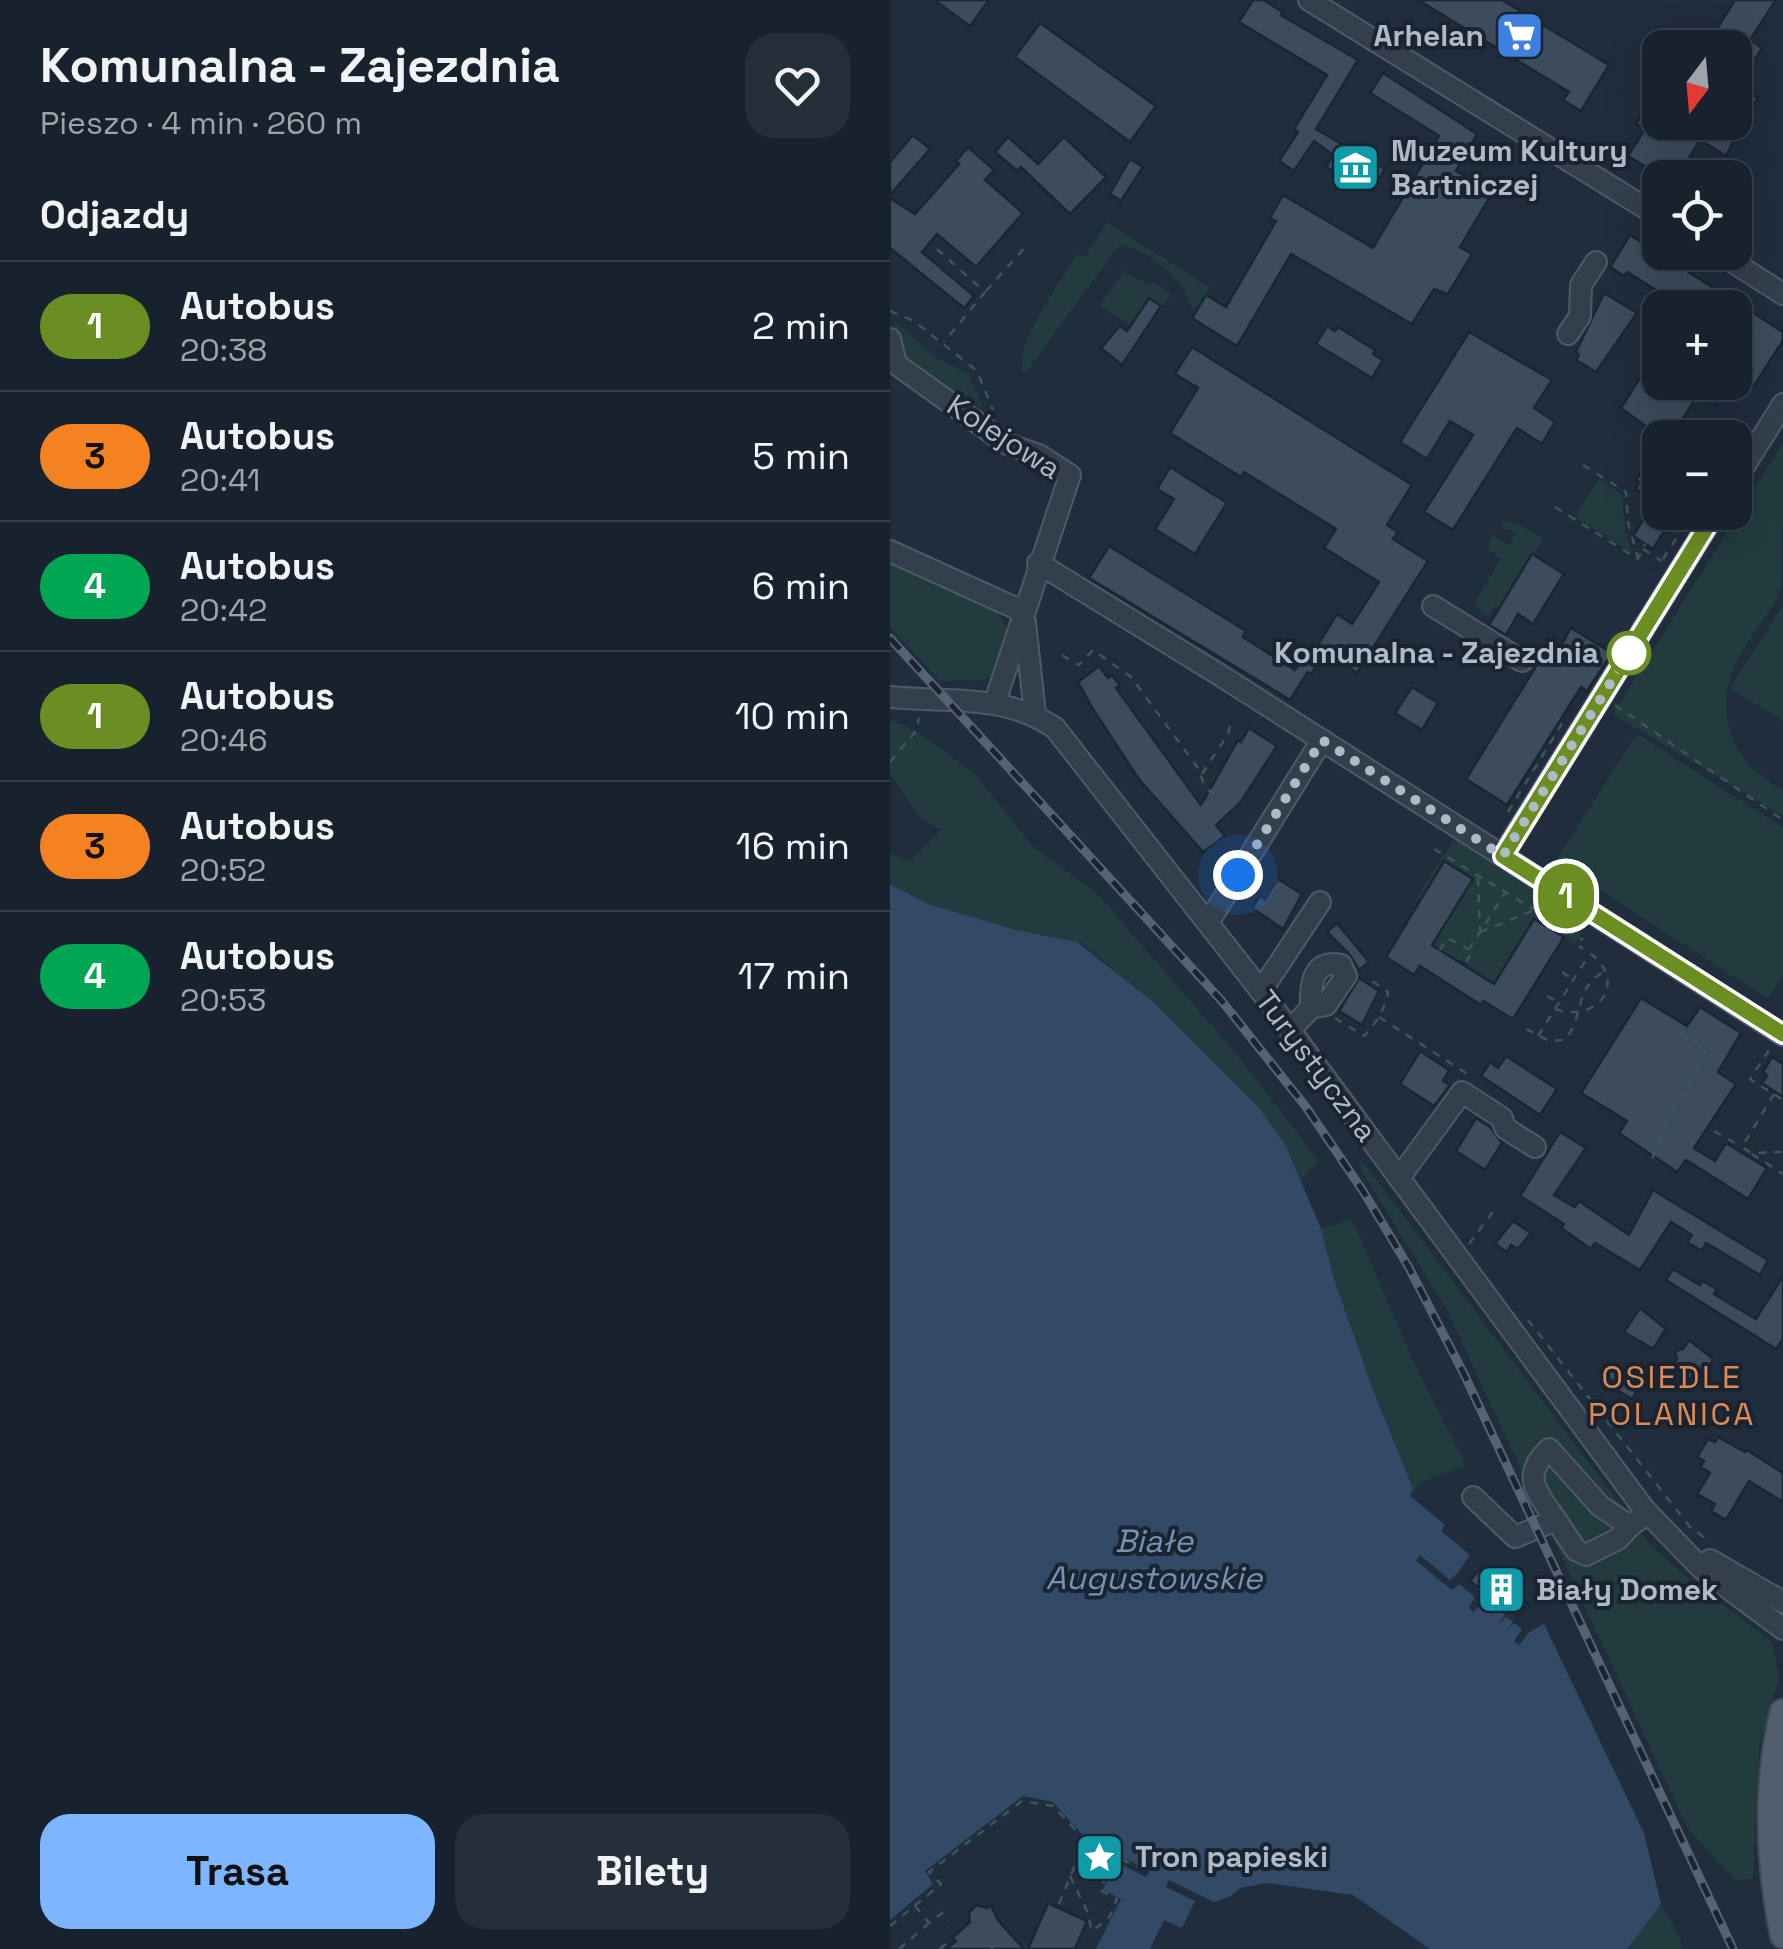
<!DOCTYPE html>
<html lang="pl">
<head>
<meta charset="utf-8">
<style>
  body { margin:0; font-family:"Space Grotesk",sans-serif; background:#252f3a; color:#f1f3f6; height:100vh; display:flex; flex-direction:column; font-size:38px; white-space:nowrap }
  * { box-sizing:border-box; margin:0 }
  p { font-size:32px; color:#9fa4aa }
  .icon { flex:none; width:55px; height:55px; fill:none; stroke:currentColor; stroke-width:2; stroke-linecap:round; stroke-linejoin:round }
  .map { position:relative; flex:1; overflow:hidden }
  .sheet { display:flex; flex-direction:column; background:#18222e; width:890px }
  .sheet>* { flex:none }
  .badge { padding:0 20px; border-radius:32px; font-size:35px; line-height:65px }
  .needle { width:65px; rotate:196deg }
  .fabs { position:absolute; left:752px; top:30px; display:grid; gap:20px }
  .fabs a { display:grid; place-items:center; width:110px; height:110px; border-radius:20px; background:#18222e; box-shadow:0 10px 40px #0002,0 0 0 2px #363f4a; font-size:50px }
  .you { position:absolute; width:50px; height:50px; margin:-25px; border:8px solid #fff; border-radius:50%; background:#1a73e8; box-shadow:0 0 0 15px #1a73e833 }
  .map>.badge { position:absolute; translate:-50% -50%; box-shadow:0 0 0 5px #fff }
  h2 { padding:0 40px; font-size:38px; line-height:90px }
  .round { display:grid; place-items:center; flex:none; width:105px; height:105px; border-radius:30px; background:#252f3a }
  .headline { display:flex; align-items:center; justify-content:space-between; height:170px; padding:0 40px }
  h1 { font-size:48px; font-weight:600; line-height:75px }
  .button { display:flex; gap:20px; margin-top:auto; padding:20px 40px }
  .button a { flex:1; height:115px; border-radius:30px; background:#7eb5ff; color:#111; font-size:40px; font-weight:600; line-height:115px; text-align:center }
  .button a+a { background:#252f3a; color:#f1f3f6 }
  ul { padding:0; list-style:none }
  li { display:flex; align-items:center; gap:30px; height:130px; padding:0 40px; border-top:2px solid #363f4a }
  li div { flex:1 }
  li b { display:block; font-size:38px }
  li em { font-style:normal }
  li .badge { min-width:110px; font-weight:700; text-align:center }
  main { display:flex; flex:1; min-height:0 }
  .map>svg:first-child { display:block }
</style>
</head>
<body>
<main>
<section class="sheet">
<div class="headline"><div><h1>Komunalna - Zajezdnia</h1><p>Pieszo · 4 min · 260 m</p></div><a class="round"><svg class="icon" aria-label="heart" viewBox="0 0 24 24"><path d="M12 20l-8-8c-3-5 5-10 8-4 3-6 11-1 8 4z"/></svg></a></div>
<h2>Odjazdy</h2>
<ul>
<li><span class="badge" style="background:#6b8e23;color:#fff">1</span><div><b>Autobus</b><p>20:38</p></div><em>2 min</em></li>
<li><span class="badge" style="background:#f58220;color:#111">3</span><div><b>Autobus</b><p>20:41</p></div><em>5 min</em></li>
<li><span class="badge" style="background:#00a651;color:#fff">4</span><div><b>Autobus</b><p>20:42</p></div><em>6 min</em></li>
<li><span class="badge" style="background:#6b8e23;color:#fff">1</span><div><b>Autobus</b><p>20:46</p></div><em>10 min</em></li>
<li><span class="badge" style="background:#f58220;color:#111">3</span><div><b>Autobus</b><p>20:52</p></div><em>16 min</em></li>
<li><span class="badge" style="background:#00a651;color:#fff">4</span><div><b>Autobus</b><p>20:53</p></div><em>17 min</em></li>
</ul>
<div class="button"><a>Trasa</a><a>Bilety</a></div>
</section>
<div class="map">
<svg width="893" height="1949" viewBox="0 0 893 1949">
  <rect width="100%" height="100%" fill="#202d3d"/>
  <g fill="#223b3e">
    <path d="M217,222l103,66 -12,21 -8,-3c-6,-28 -43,-56 -70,-62l-96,131c-13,-28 37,-94 53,-120l8,2z"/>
    <polygon points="234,271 256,284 262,282 281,294 271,306 259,298 241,326 210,305"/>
    <polygon points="5,321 47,359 78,373 94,409 39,378 10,356 0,335"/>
    <path d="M893,443c0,27 0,129 -2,146 -9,23 -29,44 -41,66 -29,52 -12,109 43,134v27l-170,-102z"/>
    <polygon points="709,479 732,494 735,528 742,553 685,517"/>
    <polygon points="615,521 630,525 654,538 610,609 605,606 598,617 583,604 611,559 596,548 603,535 619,545 626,533 613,528 611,524"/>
    <path d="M0,564c27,11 111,33 116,64 3,13 -7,32 -11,46l-11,6 -44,1 -50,-54z"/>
    <polygon points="893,605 893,721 840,688"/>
    <polygon points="0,719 26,731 84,773 144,848 205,891 349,1057 429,1161 411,1181 396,1146 370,1109 261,1000 191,943 126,930 38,904 0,884 0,853 20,861 52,829 32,820 0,774"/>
    <polygon points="747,734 893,828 893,976 878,999 665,861"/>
    <polygon points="564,839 693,921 694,928 685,944 644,919 604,984 577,967 578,964 572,960 570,963 542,945 583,880 554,861 530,900 527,898"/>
    <polygon points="472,1160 762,1547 808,1587 882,1641 889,1678 869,1748 863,1879 846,1881 798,1829 557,1310 468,1165"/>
    <polygon points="462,1219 525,1365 576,1465 531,1483 520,1496 523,1487 483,1390 444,1279 431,1229"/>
    <polygon points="771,1904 790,1937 792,1949 737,1949"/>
  </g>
  <polygon fill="#324a66" points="0,884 38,904 126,930 187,942 261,1000 370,1109 396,1146 431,1229 444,1279 483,1390 523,1488 520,1496 555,1525 551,1531 580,1555 567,1574 639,1632 654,1624 754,1833 771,1904 737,1949 540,1949 463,1895 377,1883 350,1888 341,1896 324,1902 279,1880 276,1887 305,1901 292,1928 274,1920 260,1949 206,1949 231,1899 213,1890 226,1862 256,1877 260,1871 197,1840 163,1802 133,1796 35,1871 43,1884 0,1920"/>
  <polygon fill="#202d3d" points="530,1555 560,1580 567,1573 592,1594 596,1590 642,1629 629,1645 624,1641 632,1629 624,1623 617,1631 623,1622 616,1617 608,1624 615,1615 607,1609 600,1617 605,1608 596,1600 583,1612 579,1608 585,1597 569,1584 562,1590 526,1561"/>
  <g fill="#3c4c5c" stroke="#1b2633" stroke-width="2.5">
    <polygon points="44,0 99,0 80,26"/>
    <polygon points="363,0 373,0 393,12 391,15 468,60 426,129 495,169 481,193 436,167 443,155 424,141 404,171 389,161 408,132 404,129 437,75 349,22"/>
    <polygon points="528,0 612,0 719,65 691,111 673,100 679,92"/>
    <polygon points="845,0 886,0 860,40 872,48 848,86 868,98 860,110 845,101 845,48 815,48"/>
    <polygon points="150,23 266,106 240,142 125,57"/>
    <polygon points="493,73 587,134 566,171 603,192 570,247 582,254 558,294 544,289 522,324 401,254 347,346 302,318 316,295 336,307 386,221 380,218 393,195 483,248 549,136 480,93"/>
    <polygon points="753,113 784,132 790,122 853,122 836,156 810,140 787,178 774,178 738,156 755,129 746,124"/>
    <polygon points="23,135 40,149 0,195 0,162"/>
    <polygon points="118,137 148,164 174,137 216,177 180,214 131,167 127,171 105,152"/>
    <polygon points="78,147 104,170 95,180 133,213 86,267 47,234 32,252 84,296 74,308 0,248 0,198 25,214 69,164 66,161"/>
    <polygon points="240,159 253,167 231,201 220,194"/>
    <polygon points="740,235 893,332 893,340 862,389 845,378 845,308 795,308 737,272 734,276 720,267"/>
    <polygon points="714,293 747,313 706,372 686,360 689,355 686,352"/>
    <polygon points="259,298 271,306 232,365 211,348 230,326 237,331"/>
    <polygon points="437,326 445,331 448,327 485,350 483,354 493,360 482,378 426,344"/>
    <polygon points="579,332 662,380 644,408 665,422 652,444 627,428 563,530 534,512 583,435 560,421 537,459 510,442"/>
    <polygon points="302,347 522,485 497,525 508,532 503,539 538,561 467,673 436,653 421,674 418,672 400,700 199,578 219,546 356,631 353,637 405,670 424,644 427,646 447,614 462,624 489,582 434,548 446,529 354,472 351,477 280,433 308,388 285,374"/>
    <polygon points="770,355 770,382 820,382 834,391 825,405 808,394 781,438 772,438 731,408 755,370 759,373"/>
    <polygon points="756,465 770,473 770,512 786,512 763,549 743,536 765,502 746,489 749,482 746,480"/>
    <polygon points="280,467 337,503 305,554 265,529 284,499 267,489"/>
    <polygon points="642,554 674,574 643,624 628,614 616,635 599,625"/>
    <polygon points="681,628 722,653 697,691 691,687 617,805 576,779 658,647 667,653"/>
    <polygon points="209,666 218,678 222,675 230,686 226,688 311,805 348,740 351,742 359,728 387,746 350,803 326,825 335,836 313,852 248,778 201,706 188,682"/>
    <polygon points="522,687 548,703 532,730 505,713"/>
    <polygon points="554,861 583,879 542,945 604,984 644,919 674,937 623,1019 593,1001 591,1005 530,966 524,975 496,957"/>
    <polygon points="388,879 412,894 393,929 362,908 370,896 375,899"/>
    <polygon points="447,923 479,962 469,970 460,955 437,932"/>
    <polygon points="469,978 489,991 472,1025 449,1011"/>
    <polygon points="751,998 797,1026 810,1007 851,1033 828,1072 846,1084 804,1148 825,1161 836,1143 877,1168 858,1199 796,1160 787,1172 729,1133 737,1121 691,1093"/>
    <polygon points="530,1051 559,1070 553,1081 560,1085 544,1106 510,1084"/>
    <polygon points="616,1056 667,1089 650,1115 591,1076 600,1062 608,1068"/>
    <polygon points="882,1057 893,1064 893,1097 872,1083 877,1075 873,1072"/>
    <polygon points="586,1118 600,1127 612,1143 595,1170 566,1151"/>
    <polygon points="670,1132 696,1148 664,1195 685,1207 689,1201 739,1235 763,1190 878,1260 870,1275 816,1243 812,1251 797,1242 802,1235 781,1222 750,1270 705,1243 701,1249 671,1228 674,1224 630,1196"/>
    <polygon points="623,1221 641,1233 628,1249 621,1245 617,1252 605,1244"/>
    <polygon points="783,1269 810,1285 812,1281 827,1289 824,1294 866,1319 893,1276 893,1339 886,1349 776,1280"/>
    <polygon points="750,1308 776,1329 763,1349 734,1332"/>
    <polygon points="799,1340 823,1359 812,1383 803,1378 794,1379 783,1365 787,1359 785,1351 793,1349"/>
    <polygon points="718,1364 751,1385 742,1399 722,1387 725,1382 712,1375"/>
    <polygon points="828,1437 855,1452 857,1450 893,1473 893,1502 859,1481 836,1520 821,1511 825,1504 807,1494 820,1473 810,1467 814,1461 807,1457 818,1439 825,1442"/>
    <polygon points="593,1565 638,1604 628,1615 597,1589 594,1592 580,1581"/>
    <polygon points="158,1903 197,1921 185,1949 138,1949"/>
    <polygon points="87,1905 97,1908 101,1905 108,1920 134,1949 56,1949 66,1941 62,1938 80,1922 79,1912"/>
  </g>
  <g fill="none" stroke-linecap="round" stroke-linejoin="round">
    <defs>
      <g id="minor">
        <polyline points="419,0 770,217"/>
        <polyline points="827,252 893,294"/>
        <polyline points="678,334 690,316 691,285 706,262"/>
        <polyline points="0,339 6,364 117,444 149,455 180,475 105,702"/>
        <polyline points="845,481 893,404"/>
        <polyline points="0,551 134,612"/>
        <polyline points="148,563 333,677 893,1035"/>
        <polyline points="543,606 632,661"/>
        <polyline points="135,622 145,714"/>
        <path d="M0,697c59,6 114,-4 165,31l206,263 383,518 57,59 82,61"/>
        <polyline points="613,855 826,512"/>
        <polyline points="318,923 432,740"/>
        <polyline points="371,991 430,902"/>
        <path d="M400,1030l21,-22 15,-3 20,-29 -5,-11c-29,-7 -31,21 -30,43"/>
        <polyline points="509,1178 572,1092 612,1118 615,1128 645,1147"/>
        <path d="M583,1497l42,40 41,-17c-19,-28 -36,-43 -7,-71l51,57 30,20 18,-13"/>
        <polyline points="666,1520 686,1550 696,1555 728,1539 740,1526"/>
        <polyline points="820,1560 893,1602"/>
      </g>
      <path id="major" d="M893,1712c-18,75 -15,148 0,223"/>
    </defs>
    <use href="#minor" stroke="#4f5a67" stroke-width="24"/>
    <use href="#major" stroke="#3d4855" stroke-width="29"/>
    <g stroke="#3d5758" stroke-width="2.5" stroke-dasharray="8 8" stroke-linecap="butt">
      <polyline points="47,249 95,292 54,342"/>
      <polyline points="96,291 138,244"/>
      <polyline points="0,311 24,321 87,371 103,410"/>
      <polyline points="693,465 736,492 738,522 748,559"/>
      <polyline points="665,507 748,559 755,544"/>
      <polyline points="845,509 852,497"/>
      <polyline points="785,514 795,522"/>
      <polyline points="753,549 772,561"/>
      <polyline points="773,559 801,516"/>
      <polyline points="172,655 189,665 203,650 241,677 308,768 315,787 326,796"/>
      <polyline points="725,705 893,820"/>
      <polyline points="0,762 26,731 29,718"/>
      <polyline points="312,774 338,734 341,723"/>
      <polyline points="618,812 676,717"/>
      <polyline points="544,849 645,910"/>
      <polyline points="588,878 590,930"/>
      <polyline points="590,932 645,910 693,940"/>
      <polyline points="550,950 557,938 578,949"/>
      <polyline points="576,962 583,951 579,949 615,893"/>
      <polyline points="672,972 682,979"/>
      <polyline points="657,996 668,1002"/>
      <path d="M665,1009c35,13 69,-16 44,-48 -5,-6 -14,-10 -20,-15"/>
      <polyline points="489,1017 582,1077"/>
      <path d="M445,1018l29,18c11,-11 22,-29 24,-44l-22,-15"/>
      <path d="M636,1029l23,12 16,-1c19,-22 9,-53 39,-68"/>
      <polyline points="648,1036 699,955"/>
      <polyline points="879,1050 860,1079 893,1100"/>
      <polyline points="884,1094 852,1147 861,1153 893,1152"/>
      <polyline points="824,1131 850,1146"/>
      <polyline points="862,1154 893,1174"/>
      <path d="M762,1158c10,-15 10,-29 19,-44 12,-22 27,-41 35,-65l-32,-21"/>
      <polyline points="579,1244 605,1209"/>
      <polyline points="638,1320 800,1527 819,1541"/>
      <polyline points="180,1876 197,1911 202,1931 219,1918 227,1899 210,1890 225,1858"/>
      <polyline points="169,1904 187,1860 199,1843"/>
      <polyline points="25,1906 39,1923 52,1913 58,1921"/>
      <polyline points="0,1926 51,1884 39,1872 132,1801 163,1806 196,1841 247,1867"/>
      <polyline points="9,1949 38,1924"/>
      <polyline points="50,1949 58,1942"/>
      <polyline points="102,1949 102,1945"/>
    </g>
    <use href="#minor" stroke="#343f4d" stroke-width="20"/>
    <use href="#major" stroke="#525e6d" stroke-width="25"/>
    <defs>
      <polyline id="rail" points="0,638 331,1000 416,1107 473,1191 518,1266 574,1374 843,1949"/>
    </defs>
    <use href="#rail" stroke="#566374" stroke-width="9"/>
    <use href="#rail" stroke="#1a2431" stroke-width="5" stroke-dasharray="15" stroke-linecap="butt"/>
  </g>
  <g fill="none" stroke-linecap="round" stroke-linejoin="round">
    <defs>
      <polyline id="line" points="826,512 613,856 893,1034"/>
    </defs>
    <use href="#line" stroke="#fff" stroke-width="22"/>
    <use href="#line" stroke="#6b8e23" stroke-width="15"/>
    <polyline stroke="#afbac8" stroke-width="10" stroke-dasharray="0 18" points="348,875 432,740 613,856 739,653"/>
  </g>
  <defs>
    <symbol id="supermarket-square" viewBox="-11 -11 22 22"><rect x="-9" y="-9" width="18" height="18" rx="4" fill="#3f7fe0" stroke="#1a2431"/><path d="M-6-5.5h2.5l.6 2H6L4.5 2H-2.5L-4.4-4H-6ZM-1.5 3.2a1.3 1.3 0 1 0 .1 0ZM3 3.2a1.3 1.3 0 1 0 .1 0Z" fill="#fff"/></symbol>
    <symbol id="museum-square" viewBox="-11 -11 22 22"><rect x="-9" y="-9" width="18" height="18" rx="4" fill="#0f9aa8" stroke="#1a2431"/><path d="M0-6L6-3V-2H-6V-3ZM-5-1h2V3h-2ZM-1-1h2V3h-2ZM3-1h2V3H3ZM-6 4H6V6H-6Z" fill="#fff"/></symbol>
    <symbol id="building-square" viewBox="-11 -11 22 22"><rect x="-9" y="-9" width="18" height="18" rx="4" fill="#0f9aa8" stroke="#1a2431"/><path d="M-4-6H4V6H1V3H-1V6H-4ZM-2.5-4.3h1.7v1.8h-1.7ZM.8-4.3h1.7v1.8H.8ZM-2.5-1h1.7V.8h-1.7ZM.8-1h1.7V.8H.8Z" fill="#fff"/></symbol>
    <symbol id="sight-square" viewBox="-11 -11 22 22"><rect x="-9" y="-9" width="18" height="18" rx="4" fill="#0f9aa8" stroke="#1a2431"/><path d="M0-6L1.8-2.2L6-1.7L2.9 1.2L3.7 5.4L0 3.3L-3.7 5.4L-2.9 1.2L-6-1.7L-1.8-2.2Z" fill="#fff"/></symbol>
  </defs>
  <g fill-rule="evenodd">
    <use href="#supermarket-square" x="602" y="8" width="55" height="55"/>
    <use href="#museum-square" x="438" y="140" width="55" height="55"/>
    <use href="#building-square" x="584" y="1562" width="55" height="55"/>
    <use href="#sight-square" x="182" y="1830" width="55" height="55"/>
  </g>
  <circle fill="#fff" stroke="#6b8e23" stroke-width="5" cx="739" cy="653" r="20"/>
  <g text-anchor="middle" stroke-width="8" stroke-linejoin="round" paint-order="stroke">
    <g font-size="30" font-weight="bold" fill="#afbac8" stroke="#1a2431" text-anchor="start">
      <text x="594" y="46" text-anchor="end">Arhelan</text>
      <text x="501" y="161">Muzeum Kultury<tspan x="501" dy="34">Bartniczej</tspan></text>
      <text x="646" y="1600">Biały Domek</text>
      <text x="245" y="1867">Tron papieski</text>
    </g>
    <g font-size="30" fill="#afbac8" stroke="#1a2431">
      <text transform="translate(114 437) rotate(33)" y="10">Kolejowa</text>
      <text transform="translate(426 1066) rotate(53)" y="10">Turystyczna</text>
    </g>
    <g font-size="30" font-weight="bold" fill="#afbac8" stroke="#1a2431" text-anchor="end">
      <text x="709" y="663">Komunalna - Zajezdnia</text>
    </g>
    <g font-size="32" letter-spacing="2.5" fill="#dd8b56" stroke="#1a2431">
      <text x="782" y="1388">OSIEDLE<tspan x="782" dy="37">POLANICA</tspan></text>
    </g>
    <g font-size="32" font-style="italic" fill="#7492b3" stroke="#1a2431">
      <text x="264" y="1552">Białe<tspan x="264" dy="37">Augustowskie</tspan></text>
    </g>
  </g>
</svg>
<div class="fabs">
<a><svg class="needle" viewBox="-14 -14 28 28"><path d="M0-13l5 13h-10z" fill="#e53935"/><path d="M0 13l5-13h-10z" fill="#9fa4aa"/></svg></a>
<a><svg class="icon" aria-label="locate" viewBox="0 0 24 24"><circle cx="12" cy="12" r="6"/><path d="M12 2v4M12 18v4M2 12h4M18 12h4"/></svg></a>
<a>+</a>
<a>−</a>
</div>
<div class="you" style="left:348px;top:875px"></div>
<b class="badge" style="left:676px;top:896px;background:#6b8e23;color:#fff">1</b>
</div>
</main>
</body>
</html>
